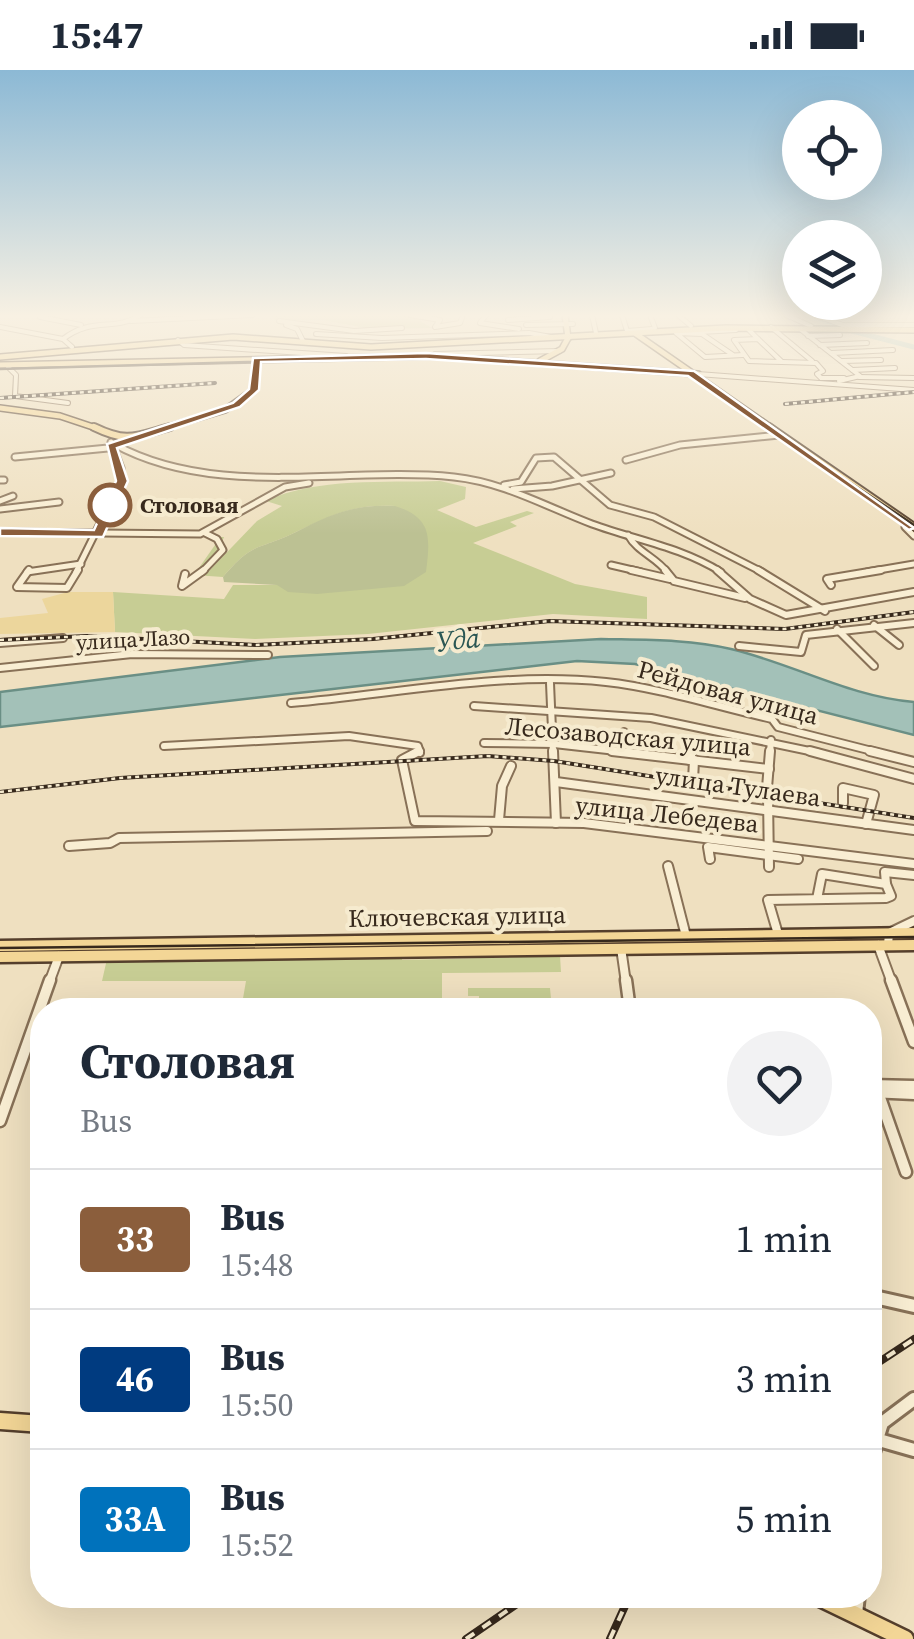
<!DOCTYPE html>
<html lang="en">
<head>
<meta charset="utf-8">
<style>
  body { margin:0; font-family:"Source Serif 4",serif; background:#f2f2f3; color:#1f2937; height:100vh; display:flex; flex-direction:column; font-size:38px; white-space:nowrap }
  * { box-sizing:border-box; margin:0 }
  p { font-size:32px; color:#747a83 }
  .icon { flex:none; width:55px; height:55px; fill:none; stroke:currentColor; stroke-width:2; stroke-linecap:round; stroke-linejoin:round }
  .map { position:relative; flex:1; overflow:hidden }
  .details { position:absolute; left:30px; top:928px; width:852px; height:610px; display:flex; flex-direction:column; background:#fff; border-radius:40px; box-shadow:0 10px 40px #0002 }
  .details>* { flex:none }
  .badge { padding:0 20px; border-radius:8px; font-size:35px; line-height:65px }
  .fabs { position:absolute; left:782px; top:30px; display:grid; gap:20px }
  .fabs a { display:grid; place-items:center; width:100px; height:100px; border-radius:50%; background:#fff; box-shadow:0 10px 40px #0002; font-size:50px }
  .map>.badge { position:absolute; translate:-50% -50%; box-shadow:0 0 0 5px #fff }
  .round { display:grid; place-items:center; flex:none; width:105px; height:105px; border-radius:52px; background:#f2f2f3 }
  .headline { display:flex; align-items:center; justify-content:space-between; height:170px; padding:0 50px }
  h1 { font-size:48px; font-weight:700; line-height:75px }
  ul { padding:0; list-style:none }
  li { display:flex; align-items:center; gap:30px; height:140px; padding:0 50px; border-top:2px solid #e0e1e3 }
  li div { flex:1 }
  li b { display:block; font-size:38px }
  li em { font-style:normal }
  li .badge { min-width:110px; font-weight:700; text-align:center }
  .status { display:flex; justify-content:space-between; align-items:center; height:70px; padding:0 50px; background:#fff; direction:ltr }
  .status svg { height:28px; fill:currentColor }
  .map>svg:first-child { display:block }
</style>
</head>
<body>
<div class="status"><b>15:47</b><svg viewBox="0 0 49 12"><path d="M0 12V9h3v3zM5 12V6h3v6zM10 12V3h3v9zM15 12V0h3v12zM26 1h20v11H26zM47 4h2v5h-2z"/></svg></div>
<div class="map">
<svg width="914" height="1569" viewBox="0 0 914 1569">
  <rect width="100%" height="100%" fill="#efe0c0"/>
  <g fill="#c7cd94">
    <polygon points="271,245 421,245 420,251 432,258 371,259 323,250 275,250"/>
    <path d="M440,411l26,6 -1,12 -28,11 39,17 51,-16 7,2 -24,9 7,4 -44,17 102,41 72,13v22l-94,-5 -185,20 -113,5 -140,-7 -2,-40 111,7 9,-14h44l118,-79c-42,-2 -63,9 -99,26 -38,19 -42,8 -73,45l-29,-2 21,-30v-8h9l-15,34 48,-50 25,-15 -16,-5c51,-24 119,-18 174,-20z"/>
    <polygon points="402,884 402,890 560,886 561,902 442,903 442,939 479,939 479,926 468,926 468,918 550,918 552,940 241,940 246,911 102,911 107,889"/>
  </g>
  <polygon fill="#ecd69c" points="68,522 113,522 115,562 0,564 0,548 48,543 42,529"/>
  <path fill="#bcc193" d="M395,436c38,12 35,32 31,66l-22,14 -87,8 -29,-2 -11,-7 -53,-3 -1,-5c31,-37 35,-26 73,-45 35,-18 57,-28 99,-26z"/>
  <path fill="#a3c1b8" stroke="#6a8f85" stroke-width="2.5" d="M601,569c43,1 87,0 130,10 63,15 119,48 183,53v33l-279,-71 -58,-3 -577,66v-35l280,-35z"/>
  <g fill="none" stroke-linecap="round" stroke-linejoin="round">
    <g stroke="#a3c1b8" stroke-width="5">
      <polyline points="811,245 840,256"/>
      <polyline points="852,261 914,277"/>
    </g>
    <defs>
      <g id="minor-far5">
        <polyline points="410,245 440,250 435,257 460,253 463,245"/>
        <polyline points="486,245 480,253 519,259"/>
        <polyline points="592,245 596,263"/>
        <polyline points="622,245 627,261 652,259"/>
        <polyline points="650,245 655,258"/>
        <polyline points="678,245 691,256"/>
        <polyline points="786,245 811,256"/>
        <polyline points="815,245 848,257"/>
        <polyline points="40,247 81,255"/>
        <polyline points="508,250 550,247"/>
        <polyline points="131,251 252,245"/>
        <polyline points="279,251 354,261 402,258"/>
        <polyline points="286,255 297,259 303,271"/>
        <polyline points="526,255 573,254"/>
        <polyline points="843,255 914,255"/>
        <polyline points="0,257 63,269 72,277"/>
        <polyline points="771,257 812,291"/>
        <polyline points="793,259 800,259 860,306 839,311"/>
        <polyline points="749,260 758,269"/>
        <polyline points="700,262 736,260"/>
        <polyline points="316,264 382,268 529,263 551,267"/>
        <polyline points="808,266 840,265"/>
        <path d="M63,269c30,-23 52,-7 77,-24"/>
        <polygon points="758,269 782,292 749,291 734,270"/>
        <polyline points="178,270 184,275 346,286"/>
        <polyline points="820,275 867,273"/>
        <polyline points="832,283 893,280"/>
        <polyline points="435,284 559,281"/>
        <polyline points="733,285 702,264 676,263 705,287 743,285"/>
        <polyline points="842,291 881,290"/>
        <polyline points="782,292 816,293 823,301 817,304 821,308 844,308"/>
        <polyline points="8,297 16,305 15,326 68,333"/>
        <polyline points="853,300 895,298"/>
        <polyline points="698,304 914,320"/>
        <polyline points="859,307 914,308"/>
      </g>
      <g id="minor-far4">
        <path d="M114,374c102,56 230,22 340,33 49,5 93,30 138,47 44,16 89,23 129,48"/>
        <polyline points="15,387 108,378 128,369"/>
        <polyline points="626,390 680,375 779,365"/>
        <polyline points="0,410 4,410"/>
        <polyline points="504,415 521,412 536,388 554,387 610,435 654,447 762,502"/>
        <polyline points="513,419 552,416 611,403"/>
        <polyline points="0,431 13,426"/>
        <polyline points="0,439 59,432"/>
        <polyline points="907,453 905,457 914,466"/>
        <polyline points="0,462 200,464 285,417 309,413"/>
        <path d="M628,465c9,17 28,22 39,37"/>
        <polyline points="611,495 641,502"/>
        <polyline points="27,502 81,494"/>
        <polyline points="76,502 121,411 121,398 111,372"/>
        <polyline points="202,502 223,480 217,469 205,463"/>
        <polyline points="867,502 914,494"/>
      </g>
      <g id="minor-far3">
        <polyline points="29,500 17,517 67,518 78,500"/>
        <polyline points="631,500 670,509"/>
        <polyline points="665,500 674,511 745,528"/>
        <polyline points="717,500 750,529 786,545 914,522"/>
        <polyline points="758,500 825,541"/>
        <polyline points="185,504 182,516 204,500"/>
        <polyline points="831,515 827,509 881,500"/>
        <polyline points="874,555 899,575"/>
        <polyline points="837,559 874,596"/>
        <polyline points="0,573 63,568"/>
        <polyline points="739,576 801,582 806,565 914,553"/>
        <polyline points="0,598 132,584 268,585"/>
        <polyline points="550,613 553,683"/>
        <path d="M291,633c105,-9 209,-32 315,-21 55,6 112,25 166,37l6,8 102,26"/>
        <polyline points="474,636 651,648 819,683"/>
        <polyline points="484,673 554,674 634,683"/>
        <polyline points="164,676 349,666 418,676 420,683"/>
        <polyline points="619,681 624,662"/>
        <polyline points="691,683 694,670"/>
        <polyline points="770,683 771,670"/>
      </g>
      <g id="minor-far2">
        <polyline points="419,681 402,690 415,751 584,753 914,794"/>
        <polyline points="553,681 556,753"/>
        <polyline points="612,681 769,699"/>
        <polyline points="810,681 914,709"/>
        <polyline points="870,681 914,692"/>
        <polyline points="690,690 692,681"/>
        <polyline points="693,711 694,690"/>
        <polyline points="556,712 914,760"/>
        <polyline points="767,718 770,681"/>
        <polyline points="768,727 769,797"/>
        <polyline points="843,733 843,718 874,725 866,754"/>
        <polyline points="499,750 502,716 511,696"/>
        <polyline points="69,776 110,773 119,768 487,761"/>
        <polyline points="710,789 708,777 798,789"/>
        <polyline points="668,796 686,866"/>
        <polyline points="886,814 885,802 914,805"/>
        <polyline points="778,864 768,830 886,828 891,826 886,814 822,804 817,829"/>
        <polyline points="878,875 892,913"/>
        <polyline points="888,875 889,863 914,851"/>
        <polyline points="621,878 626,913"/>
        <polyline points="49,913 59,886"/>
      </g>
      <g id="minor-far1">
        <polyline points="626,910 630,940"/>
        <polyline points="891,910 914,972"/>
        <polyline points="870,1015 914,1016"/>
        <polyline points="870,1022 914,1024"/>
        <polyline points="878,1022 906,1102"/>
        <polyline points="0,1051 50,910"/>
      </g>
      <g id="minor">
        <polyline points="870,1226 914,1236"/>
        <polyline points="872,1368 914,1380"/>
        <polyline points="870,1392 882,1353 914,1329"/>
        <polyline points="856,1544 858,1525"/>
      </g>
      <g id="major-far3">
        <polyline points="565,245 568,268"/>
        <polyline points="636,264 773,359"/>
        <polyline points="0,287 233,267 371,277 726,258 914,260"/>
        <polyline points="540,291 562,279 568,268"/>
        <polyline points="0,295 436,286 698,304"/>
        <polyline points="0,338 60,346 99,359"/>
        <polyline points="161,359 225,340 253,320 256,290"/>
      </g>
      <g id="major-far2">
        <path d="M94,357c33,16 40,10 76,0"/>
        <polyline points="769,357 914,457"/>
      </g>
      <g id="major-far1">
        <polyline points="0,876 914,863"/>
        <polyline points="0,887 914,875"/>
      </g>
      <g id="major">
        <polyline points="0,1351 42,1354"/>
        <polyline points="814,1525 905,1569"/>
      </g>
    </defs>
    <use href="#minor-far5" stroke="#887157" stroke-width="6"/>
    <use href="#minor-far4" stroke="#887157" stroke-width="9"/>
    <use href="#minor-far3" stroke="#887157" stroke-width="10"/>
    <use href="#minor-far2" stroke="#887157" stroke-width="12"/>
    <use href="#minor-far1" stroke="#887157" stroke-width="15"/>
    <use href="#minor" stroke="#887157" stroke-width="18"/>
    <use href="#major-far3" stroke="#553f2c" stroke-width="8"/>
    <use href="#major-far2" stroke="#553f2c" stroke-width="10"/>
    <use href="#major-far1" stroke="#553f2c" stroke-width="15"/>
    <use href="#major" stroke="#553f2c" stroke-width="21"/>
    <use href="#minor-far5" stroke="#f9eed3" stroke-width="4"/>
    <use href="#minor-far4" stroke="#f9eed3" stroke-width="5"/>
    <use href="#minor-far3" stroke="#f9eed3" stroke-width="6"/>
    <use href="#minor-far2" stroke="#f9eed3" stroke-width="8"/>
    <use href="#minor-far1" stroke="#f9eed3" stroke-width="10"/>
    <use href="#minor" stroke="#f9eed3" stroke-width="12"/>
    <use href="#major-far3" stroke="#f3d696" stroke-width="5"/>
    <use href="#major-far2" stroke="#f3d696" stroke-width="6"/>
    <use href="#major-far1" stroke="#f3d696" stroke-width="10"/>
    <use href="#major" stroke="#f3d696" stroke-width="16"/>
    <g stroke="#37291c" stroke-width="2.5">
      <polyline points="0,299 428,287 687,304 914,455"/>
      <polyline points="0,878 914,867"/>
    </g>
    <defs>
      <g id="rail-far1">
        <polyline points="0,328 215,313"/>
        <polyline points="785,334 914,322"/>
        <polyline points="0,570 87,566 256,575 373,569 550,551 785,559 914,542"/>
        <polyline points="0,722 120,708 488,686 554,691 914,748"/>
      </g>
      <g id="rail">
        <polyline points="870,1298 914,1269"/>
        <polyline points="466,1569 530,1525"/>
        <polyline points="610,1569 630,1525"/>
      </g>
    </defs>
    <use href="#rail-far1" stroke="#37291c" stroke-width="4"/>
    <use href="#rail" stroke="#37291c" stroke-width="8"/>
    <use href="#rail-far1" stroke="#f6ebcf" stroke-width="2.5" stroke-dasharray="4" stroke-linecap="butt"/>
    <use href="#rail" stroke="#f6ebcf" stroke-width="4" stroke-dasharray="10" stroke-linecap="butt"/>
  </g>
  <linearGradient id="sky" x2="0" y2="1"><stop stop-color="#8cb9d5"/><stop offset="0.53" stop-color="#f8f1e3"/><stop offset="1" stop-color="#f8f1e3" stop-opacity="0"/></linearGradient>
  <rect width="914" height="464" fill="url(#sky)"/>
  <polygon fill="#8b5e3c" stroke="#fff" stroke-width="2.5" points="426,283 694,301 914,458 909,460 688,306 426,289 261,292 259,320 240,337 117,378 128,411 103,467 0,466 0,458 94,460 116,411 107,374 233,333 249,319 253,288"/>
  <circle fill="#fff" stroke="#8b5e3c" stroke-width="5" cx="110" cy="435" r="20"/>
  <g text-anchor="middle" stroke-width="8" stroke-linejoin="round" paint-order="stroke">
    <g font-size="22" font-weight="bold" fill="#37291c" stroke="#f6ebcf" text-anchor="start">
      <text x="140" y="443">Столовая</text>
    </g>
    <g font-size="22" fill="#37291c" stroke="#f6ebcf">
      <text transform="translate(133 569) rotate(-3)" y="8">улица Лазо</text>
    </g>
    <g font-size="25" fill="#37291c" stroke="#f6ebcf">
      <text transform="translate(728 622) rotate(15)" y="9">Рейдовая улица</text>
      <text transform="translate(628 666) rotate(5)" y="9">Лесозаводская улица</text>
      <text transform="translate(738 716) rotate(8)" y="9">улица Тулаева</text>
      <text transform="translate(667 744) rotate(6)" y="9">улица Лебедева</text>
      <text transform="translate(457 846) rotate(-1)" y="9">Ключевская улица</text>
    </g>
    <g font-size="28" font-style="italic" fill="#2b5754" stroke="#f6ebcf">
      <text transform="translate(458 569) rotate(-5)" y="10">Уда</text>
    </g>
  </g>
</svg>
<div class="fabs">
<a><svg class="icon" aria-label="locate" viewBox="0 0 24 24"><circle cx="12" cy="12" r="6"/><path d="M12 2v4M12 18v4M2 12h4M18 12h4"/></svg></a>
<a><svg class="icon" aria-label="layers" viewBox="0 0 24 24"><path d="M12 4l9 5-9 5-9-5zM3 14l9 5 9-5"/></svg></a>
</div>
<section class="details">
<div class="headline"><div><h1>Столовая</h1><p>Bus</p></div><a class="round"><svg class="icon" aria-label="heart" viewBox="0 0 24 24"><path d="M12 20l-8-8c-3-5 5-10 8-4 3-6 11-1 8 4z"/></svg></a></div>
<ul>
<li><span class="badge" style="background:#8b5e3c;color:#fff">33</span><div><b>Bus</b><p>15:48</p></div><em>1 min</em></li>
<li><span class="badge" style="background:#003b80;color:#fff">46</span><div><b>Bus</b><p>15:50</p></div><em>3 min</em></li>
<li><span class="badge" style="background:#0072bc;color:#fff">33А</span><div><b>Bus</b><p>15:52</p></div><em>5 min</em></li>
</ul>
</section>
</div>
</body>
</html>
